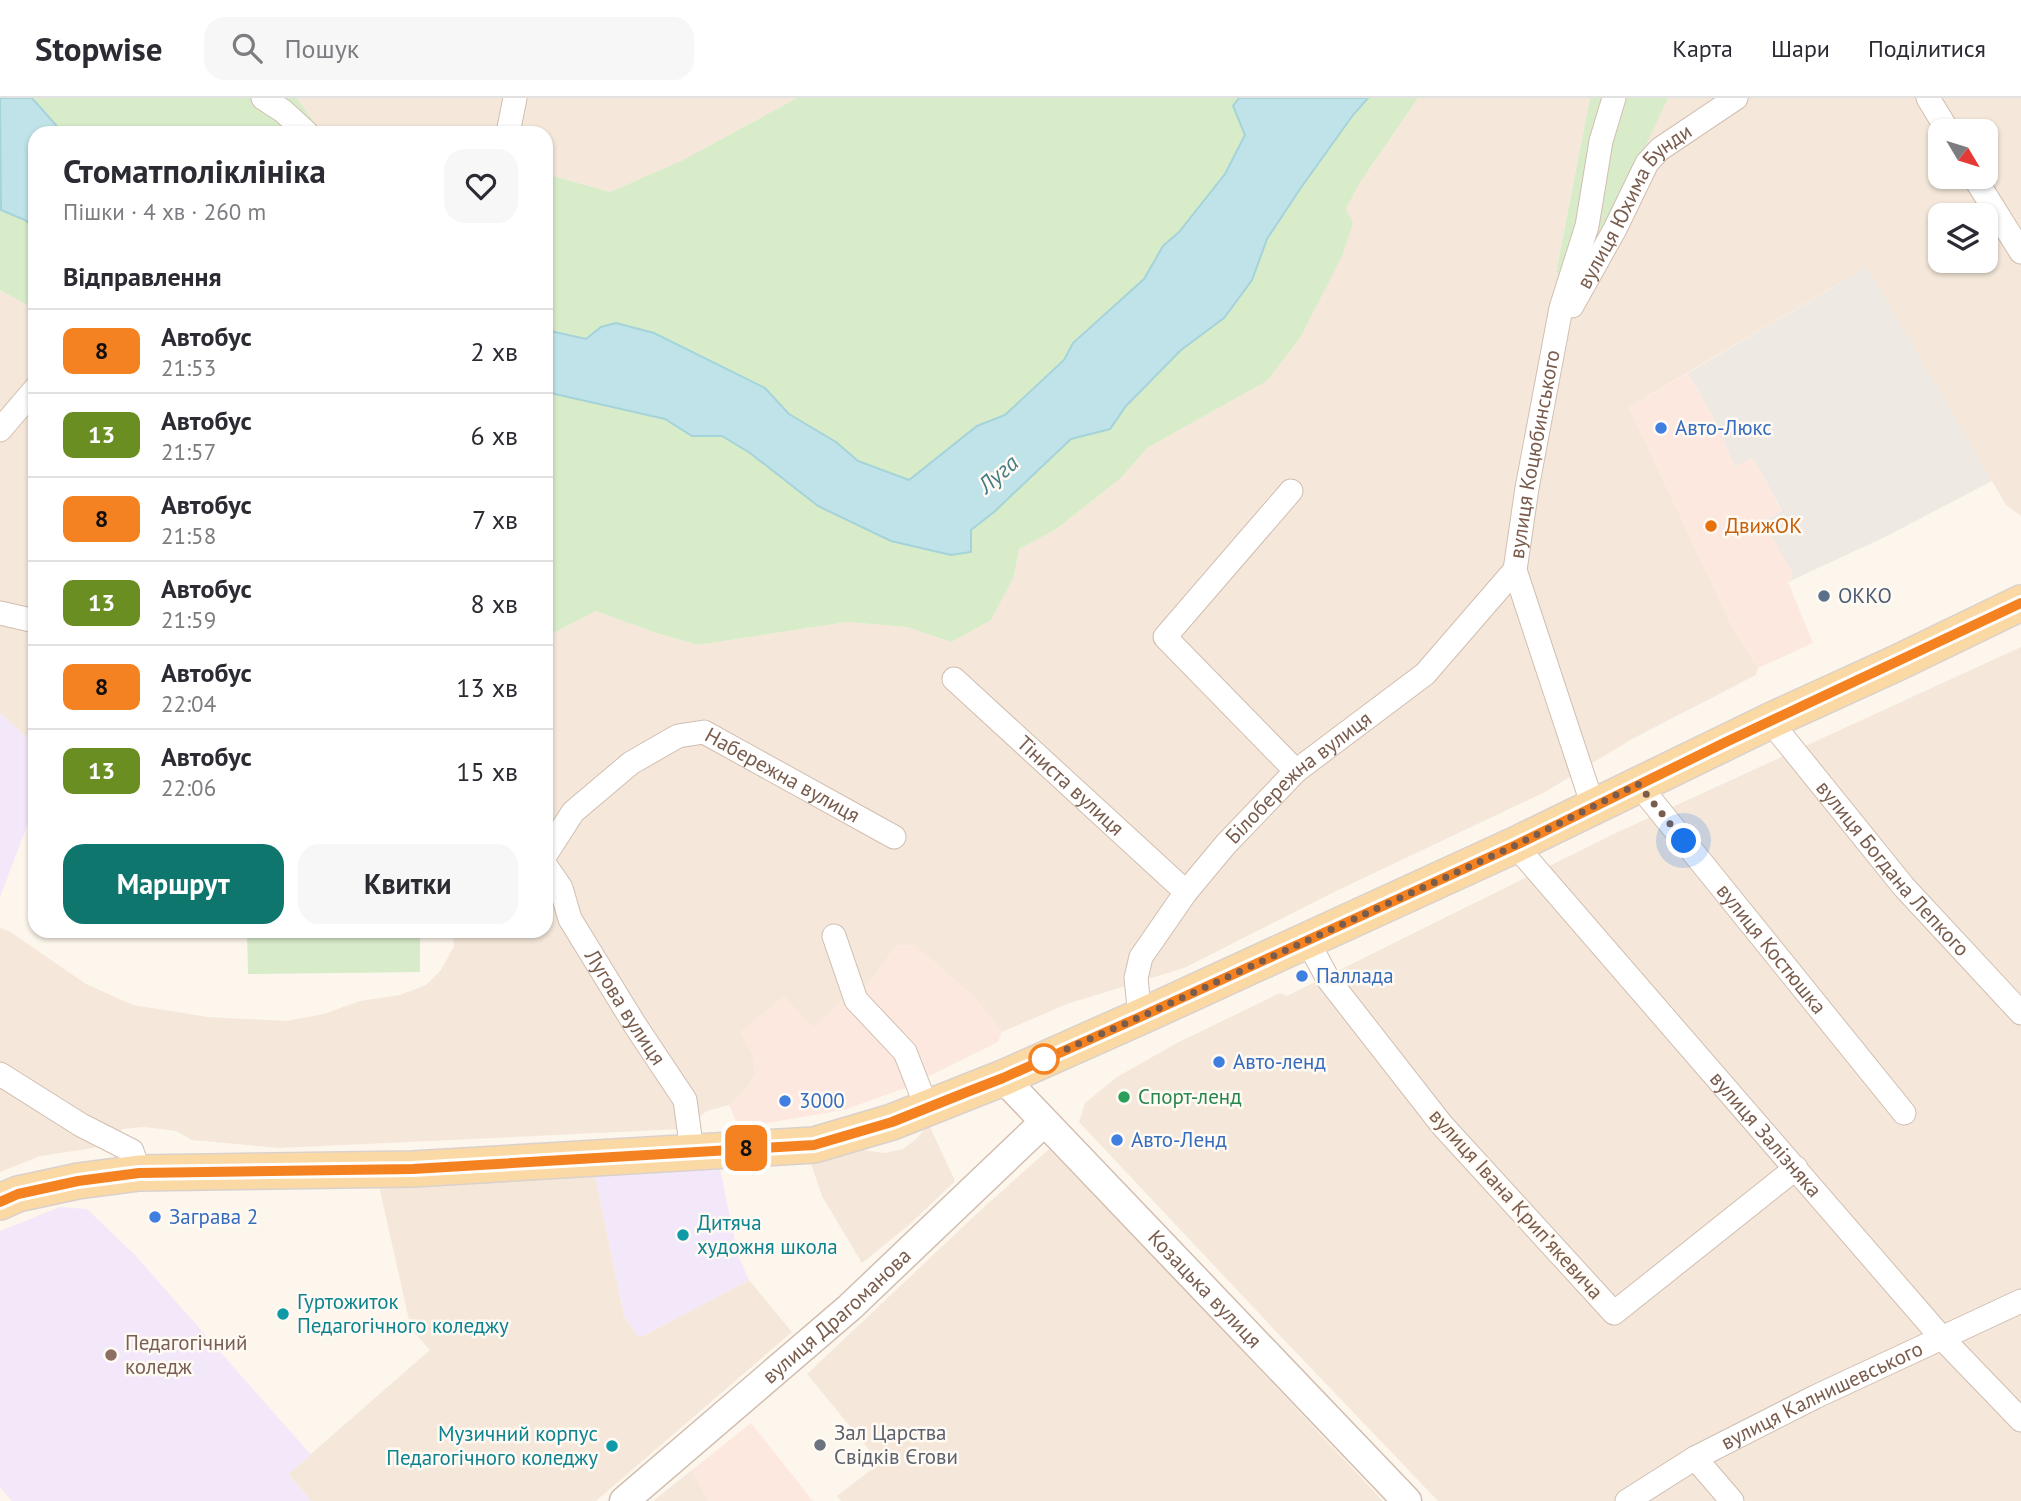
<!DOCTYPE html>
<html lang="uk">
<head>
<meta charset="utf-8">
<style>
  body { margin:0; font-family:"PT Sans",sans-serif; background:#f7f7f7; color:#2b2b33; height:100vh; display:flex; flex-direction:column; font-size:26px; white-space:nowrap }
  * { box-sizing:border-box; margin:0 }
  p { font-size:23px; color:#7c7c81 }
  .icon { flex:none; width:38px; height:38px; fill:none; stroke:currentColor; stroke-width:2; stroke-linecap:round; stroke-linejoin:round }
  .map { position:relative; flex:1; overflow:hidden }
  .side { position:absolute; left:28px; top:28px; width:525px; height:812px; display:flex; flex-direction:column; background:#fff; border-radius:21px; box-shadow:0 2px 5px #0004 }
  .side>* { flex:none }
  .badge { padding:0 14px; border-radius:10px; font-size:24px; line-height:46px }
  .needle { width:46px; rotate:128deg }
  .buttons { position:absolute; left:1928px; top:21px; display:grid; gap:14px }
  .buttons a { display:grid; place-items:center; width:70px; height:70px; border-radius:14px; background:#fff; box-shadow:0 2px 5px #0004; font-size:35px }
  .you { position:absolute; width:35px; height:35px; margin:-18px; border:5px solid #fff; border-radius:50%; background:#1a73e8; box-shadow:0 0 0 10px #1a73e833 }
  .map>.badge { position:absolute; translate:-50% -50%; box-shadow:0 0 0 4px #fff }
  h2 { padding:0 35px; font-size:26px; line-height:63px }
  .round { display:grid; place-items:center; flex:none; width:74px; height:74px; border-radius:21px; background:#f7f7f7 }
  .summary { display:flex; align-items:center; justify-content:space-between; height:119px; padding:0 35px }
  h1 { font-size:33px; font-weight:600; line-height:52px }
  .primary-button { display:flex; gap:14px; margin-top:auto; padding:14px 35px }
  .primary-button a { flex:1; height:80px; border-radius:21px; background:#0f766e; color:#fff; font-size:28px; font-weight:600; line-height:80px; text-align:center }
  .primary-button a+a { background:#f7f7f7; color:#2b2b33 }
  ul { padding:0; list-style:none }
  li { display:flex; align-items:center; gap:21px; height:84px; padding:0 35px; border-top:2px solid #e1e1e2 }
  li div { flex:1 }
  li b { display:block; font-size:26px }
  li em { font-style:normal }
  li .badge { min-width:77px; font-weight:700; text-align:center }
  header { display:flex; align-items:center; gap:42px; box-sizing:border-box; height:98px; padding:0 35px; background:#fff; border-bottom:2px solid #e1e1e2 }
  header strong { font-size:33px }
  nav { display:flex; gap:38px; margin-inline-start:auto; font-size:24px }
  .search { width:490px; height:63px; background:#f7f7f7; display:flex; align-items:center; gap:18px; box-sizing:border-box; padding:0 24px; border-radius:21px; color:#7c7c81; font-size:26px }
  .map>svg:first-child { display:block }
</style>
</head>
<body>
<header>
<strong>Stopwise</strong>
<div class="search"><svg class="icon" aria-label="search" viewBox="0 0 24 24"><circle cx="10" cy="10" r="6"/><path d="M15 15l6 6"/></svg>Пошук</div>
<nav><a>Карта</a><a>Шари</a><a>Поділитися</a></nav>
</header>
<div class="map">
<svg width="2021" height="1403" viewBox="0 0 2021 1403">
  <rect width="100%" height="100%" fill="#fdf6ec"/>
  <g fill="#f5e8da" fill-rule="evenodd">
    <polygon points="297,0 797,0 683,62 610,94 546,76 546,35 325,35 317,28"/>
    <path d="M1418,0h172l-34,173 72,-90 40,-83h353v418l-15,-11 -139,-238 -238,140 103,219 26,42 -2,7 -124,64 -87,53 -211,100 -150,76 -117,36 -65,28 -30,-37 -57,-49 -18,-1 -34,46 -20,8 -29,29 -30,-31 -43,35 12,22 2,20 -9,16 -17,15 -22,6 -25,18 -402,19 -88,-8 -16,-9 -32,-4 -21,2 -29,19 -54,8 -40,16v-244l9,3 77,53 47,21 75,12 78,4 38,-7 36,-13 40,-6 26,-10 15,-15 13,-24 -1,-15h93v-294l50,-26 60,22 42,12 149,-23 60,5 44,15 63,-66 5,-27 36,-19 66,-52 26,-30 120,-67 33,-43 46,-129 13,-25zM1941,33h45v46h-45zM1941,117h45v46h-45z"/>
    <polygon points="0,192 35,211 35,647 0,615"/>
    <polygon points="2021,549 2021,1403 1438,1403 1286,1244 1079,1024 1085,1005 1117,979 1177,945 1280,895 1287,898 1618,734"/>
    <polygon points="929,1027 955,1083 910,1126 862,1165 822,1098 811,1066 864,1052 884,1055 903,1051 915,1042"/>
    <polygon points="1049,1051 1199,1207 1383,1403 841,1403 837,1398 880,1365 807,1276 984,1109"/>
    <polygon points="595,1076 624,1218 639,1240 749,1182 792,1234 596,1403 311,1403 288,1376 430,1252 411,1231 379,1088"/>
    <polygon points="692,1372 709,1403 653,1403"/>
  </g>
  <g fill="#fde8e0">
    <polygon points="1688,275 1713,319 1735,369 1753,360 1782,414 1765,423 1793,477 1788,484 1813,545 1758,570 1732,528 1629,309"/>
    <polygon points="897,847 915,848 972,897 1002,934 998,944 905,990 844,1012 739,1030 729,1007 746,992 755,976 753,956 741,934 784,899 814,929 843,901 863,893"/>
    <polygon points="751,1325 813,1403 709,1403 692,1372"/>
  </g>
  <polygon fill="#efe9e4" points="1867,169 1992,383 1885,439 1788,484 1793,477 1764,423 1782,413 1753,360 1735,369 1713,319 1688,275"/>
  <g fill="#f3e8fa">
    <polygon points="0,615 35,647 35,707 0,799"/>
    <polygon points="720,1071 738,1157 749,1182 639,1240 624,1218 595,1076"/>
    <polygon points="60,1109 87,1111 135,1157 311,1357 288,1376 311,1403 12,1403 0,1389 0,1133"/>
  </g>
  <g fill="#d8ecc9">
    <polygon points="32,0 297,0 317,28 325,35 63,35"/>
    <polygon points="797,0 1239,0 1233,9 1245,37 1225,76 1179,134 1163,148 1144,181 1073,245 1064,262 1005,317 977,328 909,382 858,363 836,344 789,316 765,290 601,229 586,241 546,232 546,76 610,94 683,62"/>
    <polygon points="1368,0 1418,0 1359,86 1346,111 1353,125 1342,158 1300,240 1267,283 1147,350 1121,380 1055,432 1019,451 1014,478 991,522 951,544 907,529 847,524 698,547 656,535 596,513 546,539 546,294 665,321 692,338 722,338 750,355 818,408 891,443 951,457 971,433 994,414 1071,341 1110,331 1126,308 1181,252 1224,220 1252,182 1267,141 1300,91 1353,17"/>
    <polygon points="1590,0 1668,0 1584,179 1556,174"/>
    <polygon points="0,109 1,112 25,122 35,130 35,211 0,192"/>
    <polygon points="247,833 420,833 420,874 248,876"/>
  </g>
  <g fill="#bfe3e8" stroke="#a5d3da" stroke-width="2">
    <polygon points="0,0 32,0 63,35 35,35 35,130 25,122 1,112"/>
    <polygon points="1239,0 1368,0 1353,17 1300,91 1267,141 1252,182 1224,220 1181,252 1126,308 1110,331 1071,341 994,414 971,432 971,454 951,457 891,443 818,408 750,355 722,338 692,338 665,321 546,294 546,232 586,241 601,229 616,225 654,235 765,290 789,316 836,344 858,363 909,382 977,328 1005,317 1064,262 1073,245 1144,181 1163,148 1179,134 1225,76 1245,37 1233,8"/>
  </g>
  <g fill="none" stroke-linecap="round" stroke-linejoin="round">
    <defs>
      <g id="minor">
        <polyline points="263,0 283,13 307,35"/>
        <polyline points="1928,0 1948,33"/>
        <polyline points="508,35 515,0"/>
        <polyline points="1974,79 2021,154"/>
        <path id="s1" d="M1572,208l43,-77 32,-66 13,-14 76,-51"/>
        <polyline points="0,332 35,291"/>
        <polyline points="1291,393 1165,539 1296,673"/>
        <polyline points="0,515 35,523"/>
        <path id="s2" d="M954,581l232,213"/>
        <path id="s3" d="M1770,623l134,166 117,126"/>
        <path id="s4" d="M1638,686l266,329"/>
        <path id="s5" d="M1593,708l-78,-236 12,-82 34,-180 26,-82 14,-85 13,-43"/>
        <path id="s6" d="M1515,747l426,492 80,83"/>
        <path id="s7" d="M546,756l27,-42 58,-49 47,-27 26,-4 190,105"/>
        <path id="s8" d="M546,768l15,22 9,31 65,106 50,75 7,51"/>
        <polyline points="834,838 856,902 905,954 927,1010"/>
        <polyline points="1307,842 1328,881 1442,1027 1614,1215 1796,1070"/>
        <path id="s9" d="M1140,919l-4,-39 5,-21 45,-65 40,-48 70,-73 129,-97 90,-104"/>
        <polyline points="0,976 81,1027 132,1053 139,1075"/>
        <polyline points="1695,1360 1732,1403"/>
        <path id="s10" d="M1627,1403l68,-43 120,-61 206,-96"/>
      </g>
      <g id="tertiary">
        <path id="s11" d="M1003,980l404,423"/>
        <path id="s12" d="M624,1403l226,-194 194,-185"/>
      </g>
      <polyline id="primary" points="0,1104 18,1096 78,1083 139,1075 413,1071 814,1047 892,1024 1003,980 1140,919 1515,747 1770,623 1897,565 2021,505"/>
    </defs>
    <use href="#minor" stroke="#d1beb0" stroke-width="25"/>
    <use href="#tertiary" stroke="#d1beb0" stroke-width="31"/>
    <use href="#primary" stroke="#dad1cd" stroke-width="38"/>
    <use href="#minor" stroke="#fff" stroke-width="23"/>
    <use href="#tertiary" stroke="#fff" stroke-width="28"/>
    <use href="#primary" stroke="#fbd9a5" stroke-width="35"/>
  </g>
  <g fill="none" stroke-linecap="round" stroke-linejoin="round">
    <defs>
      <polyline id="line" points="0,1104 18,1096 78,1083 139,1075 413,1071 814,1047 892,1024 967,994 1003,980 1140,919 1516,747 1726,644 2021,505"/>
    </defs>
    <use href="#line" stroke="#fff" stroke-width="16"/>
    <use href="#line" stroke="#f58220" stroke-width="10"/>
    <polyline stroke="#7a5c4d" stroke-width="7" stroke-dasharray="0 12.6" points="1044,961 1140,919 1516,747 1638,686 1684,743"/>
  </g>
  <g fill="#3f7fe0" stroke="#fffaf3" stroke-width="2.5">
    <circle cx="1661" cy="330" r="7"/>
    <circle cx="1302" cy="878" r="7"/>
    <circle cx="1219" cy="964" r="7"/>
    <circle cx="785" cy="1003" r="7"/>
    <circle cx="1117" cy="1042" r="7"/>
    <circle cx="155" cy="1119" r="7"/>
  </g>
  <circle fill="#e8710a" stroke="#fffaf3" stroke-width="2.5" cx="1711" cy="428" r="7"/>
  <circle fill="#5c6f8a" stroke="#fffaf3" stroke-width="2.5" cx="1824" cy="498" r="7"/>
  <circle fill="#fff" stroke="#f58220" stroke-width="3.5" cx="1044" cy="961" r="14"/>
  <circle fill="#2e9e5b" stroke="#fffaf3" stroke-width="2.5" cx="1124" cy="999" r="7"/>
  <g fill="#0f9aa8" stroke="#fffaf3" stroke-width="2.5">
    <circle cx="683" cy="1137" r="7"/>
    <circle cx="283" cy="1216" r="7"/>
    <circle cx="612" cy="1348" r="7"/>
  </g>
  <circle fill="#8d6e63" stroke="#fffaf3" stroke-width="2.5" cx="111" cy="1257" r="7"/>
  <circle fill="#6b7280" stroke="#fffaf3" stroke-width="2.5" cx="820" cy="1347" r="7"/>
  <g text-anchor="middle" stroke-width="5" stroke-linejoin="round" paint-order="stroke">
    <g font-size="21" fill="#7a5c4d" stroke="#fffaf3">
      <text dy="7" stroke="none"><textPath href="#s1" startOffset="119">вулиця Юхима Бунди</textPath></text>
      <text dy="7" stroke="none"><textPath href="#s5" startOffset="366">вулиця Коцюбинського</textPath></text>
      <text dy="7" stroke="none"><textPath href="#s7" startOffset="296">Набережна вулиця</textPath></text>
      <text dy="7" stroke="none"><textPath href="#s9" startOffset="301">Білобережна вулиця</textPath></text>
      <text dy="7" stroke="none"><textPath href="#s2" startOffset="158">Тіниста вулиця</textPath></text>
      <text dy="7" stroke="none"><textPath href="#s3" startOffset="192">вулиця Богдана Лепкого</textPath></text>
      <text dy="7" stroke="none"><textPath href="#s4" startOffset="212">вулиця Костюшка</textPath></text>
      <text dy="7" stroke="none"><textPath href="#s8" startOffset="163">Лугова вулиця</textPath></text>
      <text dy="7" stroke="none"><textPath href="#s6" startOffset="383">вулиця Залізняка</textPath></text>
      <text transform="translate(1516 1106) rotate(48)" y="7">вулиця Івана Крипʼякевича</text>
      <text dy="7" stroke="none"><textPath href="#s11" startOffset="292">Козацька вулиця</textPath></text>
      <text dy="7" stroke="none"><textPath href="#s12" startOffset="282">вулиця Драгоманова</textPath></text>
      <text dy="7" stroke="none"><textPath href="#s10" startOffset="222">вулиця Калнишевського</textPath></text>
    </g>
    <g font-size="21" fill="#366cbe" stroke="#fffaf3" text-anchor="start">
      <text x="1675" y="337">Авто-Люкс</text>
      <text x="1316" y="885">Паллада</text>
      <text x="1233" y="971">Авто-ленд</text>
      <text x="799" y="1010">3000</text>
      <text x="1131" y="1049">Авто-Ленд</text>
      <text x="169" y="1126">Заграва 2</text>
    </g>
    <g font-size="21" fill="#c56008" stroke="#fffaf3" text-anchor="start">
      <text x="1725" y="435">ДвижОК</text>
    </g>
    <g font-size="21" fill="#4e5e75" stroke="#fffaf3" text-anchor="start">
      <text x="1838" y="505">ОККО</text>
    </g>
    <g font-size="21" fill="#27864d" stroke="#fffaf3" text-anchor="start">
      <text x="1138" y="1006">Спорт-ленд</text>
    </g>
    <g font-size="21" fill="#0d838f" stroke="#fffaf3" text-anchor="start">
      <text x="697" y="1132">Дитяча<tspan x="697" dy="24">художня школа</tspan></text>
      <text x="297" y="1211">Гуртожиток<tspan x="297" dy="24">Педагогічного коледжу</tspan></text>
      <text x="598" y="1343" text-anchor="end">Музичний корпус<tspan x="598" dy="24">Педагогічного коледжу</tspan></text>
    </g>
    <g font-size="21" fill="#785e54" stroke="#fffaf3" text-anchor="start">
      <text x="125" y="1252">Педагогічний<tspan x="125" dy="24">коледж</tspan></text>
    </g>
    <g font-size="21" fill="#5b616d" stroke="#fffaf3" text-anchor="start">
      <text x="834" y="1342">Зал Царства<tspan x="834" dy="24">Свідків Єгови</tspan></text>
    </g>
    <g font-size="23" font-style="italic" fill="#437c86" stroke="#fffaf3">
      <text transform="translate(998 376) rotate(-41)" y="8">Луга</text>
    </g>
  </g>
</svg>
<div class="buttons">
<a><svg class="needle" viewBox="-14 -14 28 28"><path d="M0-13l5 13h-10z" fill="#e53935"/><path d="M0 13l5-13h-10z" fill="#7c7c81"/></svg></a>
<a><svg class="icon" aria-label="layers" viewBox="0 0 24 24"><path d="M12 4l9 5-9 5-9-5zM3 14l9 5 9-5"/></svg></a>
</div>
<div class="you" style="left:1684px;top:743px"></div>
<b class="badge" style="left:746px;top:1050px;background:#f58220;color:#111">8</b>
<section class="side">
<div class="summary"><div><h1>Стоматполіклініка</h1><p>Пішки · 4 хв · 260 m</p></div><a class="round"><svg class="icon" aria-label="heart" viewBox="0 0 24 24"><path d="M12 20l-8-8c-3-5 5-10 8-4 3-6 11-1 8 4z"/></svg></a></div>
<h2>Відправлення</h2>
<ul>
<li><span class="badge" style="background:#f58220;color:#111">8</span><div><b>Автобус</b><p>21:53</p></div><em>2 хв</em></li>
<li><span class="badge" style="background:#6b8e23;color:#fff">13</span><div><b>Автобус</b><p>21:57</p></div><em>6 хв</em></li>
<li><span class="badge" style="background:#f58220;color:#111">8</span><div><b>Автобус</b><p>21:58</p></div><em>7 хв</em></li>
<li><span class="badge" style="background:#6b8e23;color:#fff">13</span><div><b>Автобус</b><p>21:59</p></div><em>8 хв</em></li>
<li><span class="badge" style="background:#f58220;color:#111">8</span><div><b>Автобус</b><p>22:04</p></div><em>13 хв</em></li>
<li><span class="badge" style="background:#6b8e23;color:#fff">13</span><div><b>Автобус</b><p>22:06</p></div><em>15 хв</em></li>
</ul>
<div class="primary-button"><a>Маршрут</a><a>Квитки</a></div>
</section>
</div>
</body>
</html>
